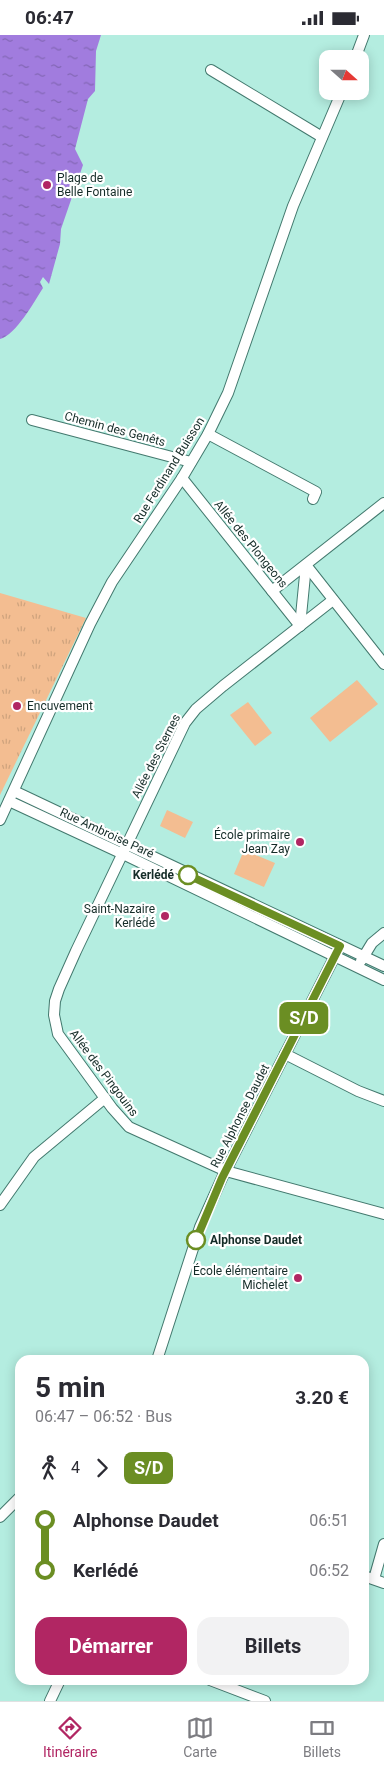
<!DOCTYPE html>
<html lang="fr">
<head>
<meta charset="utf-8">
<style>
  body { margin:0; font-family:Roboto,sans-serif; background:#f2f2f3; color:#2b2b33; height:100vh; display:flex; flex-direction:column; font-size:19px; white-space:nowrap }
  * { box-sizing:border-box; margin:0 }
  p { font-size:16px; color:#7c7c81 }
  .icon { flex:none; width:28px; height:28px; fill:none; stroke:currentColor; stroke-width:2; stroke-linecap:round; stroke-linejoin:round }
  .map { position:relative; flex:1; overflow:hidden }
  .drawer { position:absolute; left:15px; top:1320px; width:354px; height:330px; display:flex; flex-direction:column; background:#fff; border-radius:15px; box-shadow:0 2px 12px #0003 }
  .drawer>* { flex:none }
  .badge { padding:0 10px; border-radius:8px; font-size:18px; line-height:32px }
  .needle { width:32px; rotate:111deg }
  .controls { position:absolute; left:319px; top:15px; display:grid; gap:10px }
  .controls a { display:grid; place-items:center; width:50px; height:50px; border-radius:10px; background:#fff; box-shadow:0 2px 12px #0003; font-size:25px }
  .map>.badge { position:absolute; translate:-50% -50%; box-shadow:0 0 0 2px #fff }
  .legs { display:flex; align-items:center; gap:8px; height:55px; padding:0 20px; font-size:16px }
  .legs p { margin-inline-start:auto }
  .head { display:flex; align-items:center; justify-content:space-between; height:85px; padding:0 20px }
  h1 { font-size:28px; font-weight:700; line-height:38px }
  .button { display:flex; gap:10px; margin-top:auto; padding:10px 20px }
  .button a { flex:1; height:58px; border-radius:15px; background:#b12663; color:#fff; font-size:20px; font-weight:700; line-height:58px; text-align:center }
  .button a+a { background:#f2f2f3; color:#2b2b33 }
  ul { padding:0 20px; list-style:none }
  li { display:flex; align-items:center; gap:18px; height:50px; font-size:19px }
  li i { display:grid; place-items:center; width:8px; height:100%; margin:0 6px; background:currentColor }
  li i::after { content:''; width:12px; height:12px; margin:-6px; border:4px solid; border-radius:50%; background:#fff }
  li p { margin-inline-start:auto }
  li:first-child i { background:linear-gradient(#0000 50%,currentColor 0) }
  li:last-child i { background:linear-gradient(currentColor 50%,#0000 0) }
  .status { display:flex; justify-content:space-between; align-items:center; height:35px; padding:0 25px; background:#fff; direction:ltr }
  .status svg { height:14px; fill:currentColor }
  .dock { display:flex; justify-content:space-around; align-items:center; height:70px; border-top:1px solid #e1e1e2; background:#fff; font-size:14px; color:#7c7c81 }
  .dock a { display:grid; justify-items:center; gap:2px }
  .dock .on { color:#b12663 }
  .map>svg:first-child { display:block }
</style>
</head>
<body>
<div class="status"><b>06:47</b><svg viewBox="0 0 49 12"><path d="M0 12V9h3v3zM5 12V6h3v6zM10 12V3h3v9zM15 12V0h3v12zM26 1h20v11H26zM47 4h2v5h-2z"/></svg></div>
<div class="map">
<svg width="384" height="1666" viewBox="0 0 384 1666">
  <defs>
    <pattern id="park-tufts" width="24" height="20" patternUnits="userSpaceOnUse" patternTransform="scale(1.25)"><rect width="24" height="20" fill="#f3bd91"/><path d="M3 7l-1-3M5 7V3M7 7l1-3M15 17l-1-3M17 17v-4M19 17l1-3" fill="none" stroke="#cfa37d"/></pattern>
    <pattern id="water-ripples" width="26" height="14" patternUnits="userSpaceOnUse" patternTransform="scale(1.25)"><rect width="26" height="14" fill="#a17cde"/><path d="M2 4q2-2 4 0t4 0M15 11q2-2 4 0t4 0" fill="none" stroke="#8266b4"/></pattern>
  </defs>
  <rect width="100%" height="100%" fill="#b4ede0"/>
  <polygon fill="url(#park-tufts)" points="0,558 86,583 0,760"/>
  <g fill="#f3bd91">
    <polygon points="357,645 378,669 330,707 310,683"/>
    <polygon points="248,667 272,698 255,711 230,680"/>
    <polygon points="167,775 193,787 185,803 160,791"/>
    <polygon points="244,815 275,828 264,852 234,839"/>
  </g>
  <path fill="url(#water-ripples)" d="M0,0h101l-5,16 -1,40 -7,8 -13,50 8,16 -22,64 -1,15 -11,40 -6,-7 -3,5 3,6c-9,14 -27,47 -43,51z"/>
  <g fill="none" stroke-linecap="round" stroke-linejoin="round">
    <defs>
      <g id="minor">
        <polyline points="355,24 364,0"/>
        <polyline points="211,35 322,102"/>
        <polyline points="32,385 191,427"/>
        <polyline points="208,399 316,457 313,464"/>
        <polyline points="182,443 300,591"/>
        <polyline points="306,530 384,629"/>
        <polyline points="272,556 384,468"/>
        <polyline points="333,565 223,651 196,674 185,688 76,916 59,954 55,966 54,980 58,999 112,1073 129,1092 226,1136 384,1179"/>
        <polyline points="300,591 306,530"/>
        <polyline points="14,756 384,931"/>
        <polyline points="9,766 123,819 384,945"/>
        <polyline points="0,785 90,589 112,547 182,443 208,399 228,358 293,171 342,56"/>
        <polyline points="361,926 372,908 384,898"/>
        <polyline points="285,1019 358,1056 384,1066"/>
        <polyline points="0,1170 34,1122 105,1063"/>
        <polyline points="157,1325 200,1192 222,1143 340,911"/>
        <polyline points="0,1482 20,1462"/>
        <polyline points="364,1541 384,1548"/>
        <polyline points="374,1544 384,1509"/>
        <polyline points="210,1645 265,1666"/>
        <polyline points="50,1666 60,1645"/>
      </g>
    </defs>
    <use href="#minor" stroke="#43796e" stroke-width="12"/>
    <use href="#minor" stroke="#fff" stroke-width="10"/>
  </g>
  <g fill="none" stroke-linecap="round" stroke-linejoin="round">
    <defs>
      <polyline id="line-1" points="188,840 340,911 222,1143 196,1205"/>
    </defs>
    <use href="#line-1" stroke="#fff" stroke-width="11"/>
    <use href="#line-1" stroke="#6b8e23" stroke-width="8"/>
  </g>
  <g fill="#b12663" stroke="#fff" stroke-width="2">
    <circle cx="47" cy="150" r="5"/>
    <circle cx="17" cy="671" r="5"/>
    <circle cx="300" cy="807" r="5"/>
    <circle cx="165" cy="881" r="5"/>
    <circle cx="298" cy="1243" r="5"/>
  </g>
  <g fill="#fff" stroke="#6b8e23" stroke-width="2.5">
    <circle cx="188" cy="840" r="9"/>
    <circle cx="196" cy="1205" r="9"/>
  </g>
  <g text-anchor="middle" stroke-width="4.5" stroke-linejoin="round" paint-order="stroke">
    <g font-size="12" fill="#152c28" stroke="#fff" text-anchor="end">
      <text x="57" y="147" text-anchor="start">Plage de<tspan x="57" dy="14">Belle Fontaine</tspan></text>
      <text x="27" y="675" text-anchor="start">Encuvement</text>
      <text x="290" y="804">École primaire<tspan x="290" dy="14">Jean Zay</tspan></text>
      <text x="155" y="878">Saint-Nazaire<tspan x="155" dy="14">Kerlédé</tspan></text>
      <text x="288" y="1240">École élémentaire<tspan x="288" dy="14">Michelet</tspan></text>
    </g>
    <g font-size="12" fill="#152c28" stroke="#fff">
      <text transform="translate(115 394) rotate(15)" y="4">Chemin des Genêts</text>
      <text transform="translate(169 435) rotate(-58)" y="4">Rue Ferdinand Buisson</text>
      <text transform="translate(251 509) rotate(51)" y="4">Allée des Plongeons</text>
      <text transform="translate(156 721) rotate(-63)" y="4">Allée des Sternes</text>
      <text transform="translate(107 798) rotate(25)" y="4">Rue Ambroise Paré</text>
      <text transform="translate(104 1038) rotate(53)" y="4">Allée des Pingouins</text>
      <text transform="translate(240 1081) rotate(-63)" y="4">Rue Alphonse Daudet</text>
    </g>
    <g font-size="12" font-weight="bold" fill="#152c28" stroke="#fff" text-anchor="end">
      <text x="174" y="844">Kerlédé</text>
      <text x="210" y="1209" text-anchor="start">Alphonse Daudet</text>
    </g>
  </g>
</svg>
<div class="controls">
<a><svg class="needle" viewBox="-14 -14 28 28"><path d="M0-13l5 13h-10z" fill="#e53935"/><path d="M0 13l5-13h-10z" fill="#7c7c81"/></svg></a>
</div>
<b class="badge" style="left:304px;top:983px;background:#6b8e23;color:#fff">S/D</b>
<section class="drawer">
<div class="head"><div><h1>5 min</h1><p>06:47 – 06:52 · Bus</p></div><b>3.20 €</b></div>
<div class="legs"><svg class="icon" aria-label="walk" viewBox="0 0 24 24"><circle cx="13" cy="4" r="2"/><path d="M13 8l-2 6 4 7M11 14l-3 7M7 12l3-4h3l4 4"/></svg>4<svg class="icon" aria-label="forward" viewBox="0 0 24 24"><path d="M9 5l7 7-7 7"/></svg><b class="badge" style="background:#6b8e23;color:#fff">S/D</b></div>
<ul>
<li><i style="color:#6b8e23"></i><b>Alphonse Daudet</b><p>06:51</p></li>
<li><i style="color:#6b8e23"></i><b>Kerlédé</b><p>06:52</p></li>
</ul>
<div class="button"><a>Démarrer</a><a>Billets</a></div>
</section>
</div>
<nav class="dock">
<a class="on"><svg class="icon" aria-label="directions" viewBox="0 0 24 24"><path d="M12 3l9 9-9 9-9-9zM9 14v-3h6M13 9l2 2-2 2"/></svg>Itinéraire</a>
<a><svg class="icon" aria-label="map" viewBox="0 0 24 24"><path d="M3 6l6-2 6 2 6-2v14l-6 2-6-2-6 2zM9 4v14M15 6v14"/></svg>Carte</a>
<a><svg class="icon" aria-label="tickets" viewBox="0 0 24 24"><path d="M3 7h18v10H3zM15 7v10"/></svg>Billets</a>
</nav>
</body>
</html>
